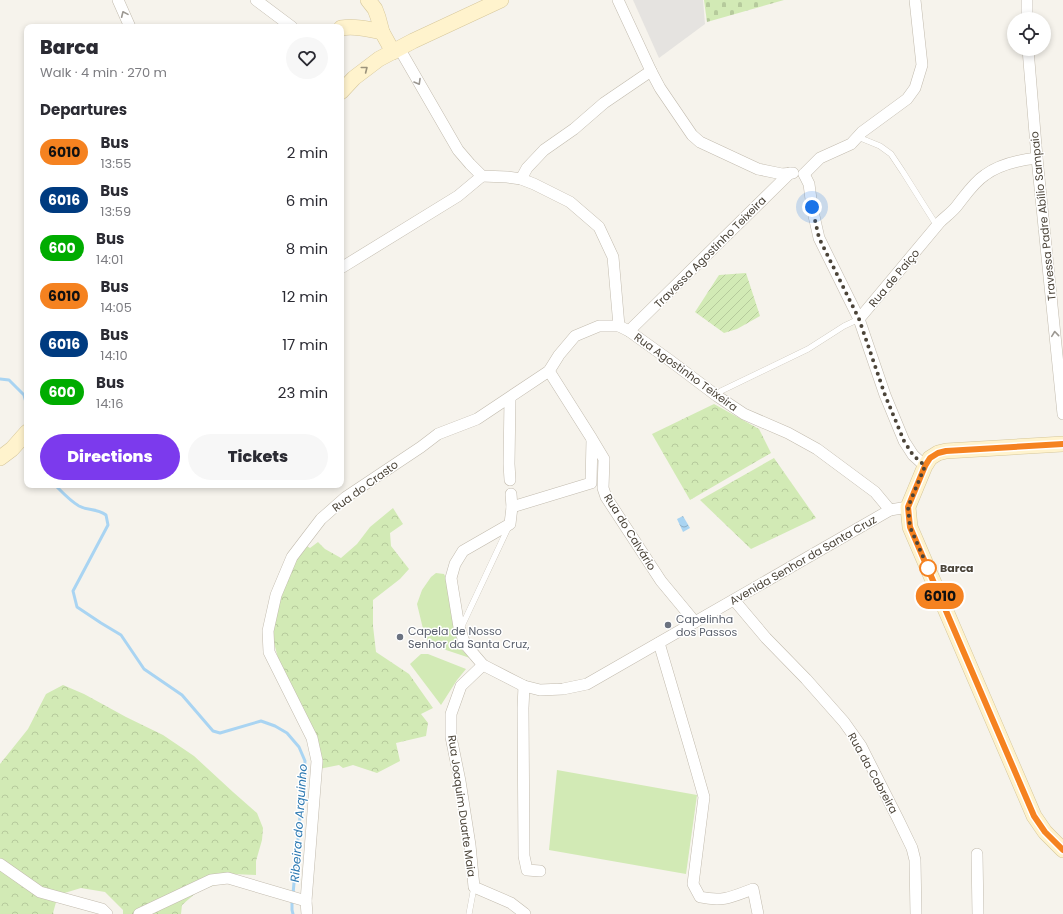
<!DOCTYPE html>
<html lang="en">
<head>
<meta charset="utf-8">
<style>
  body { margin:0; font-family:Poppins,sans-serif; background:#f7f7f7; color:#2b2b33; height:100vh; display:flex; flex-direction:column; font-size:15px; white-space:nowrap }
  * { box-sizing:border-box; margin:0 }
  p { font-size:13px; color:#7c7c81 }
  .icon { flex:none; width:22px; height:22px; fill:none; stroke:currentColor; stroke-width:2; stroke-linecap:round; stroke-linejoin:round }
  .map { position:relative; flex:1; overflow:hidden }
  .side { position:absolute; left:24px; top:24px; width:320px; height:464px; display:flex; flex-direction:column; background:#fff; border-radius:8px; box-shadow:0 2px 6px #0003 }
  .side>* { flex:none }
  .badge { padding:0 8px; border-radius:13px; font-size:14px; line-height:26px }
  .buttons { position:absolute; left:1007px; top:12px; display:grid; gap:8px }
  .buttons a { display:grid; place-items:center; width:44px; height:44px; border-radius:50%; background:#fff; box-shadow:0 2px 6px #0003; font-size:20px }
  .you { position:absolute; width:20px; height:20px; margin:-10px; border:3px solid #fff; border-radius:50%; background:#1a73e8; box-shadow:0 0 0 6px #1a73e833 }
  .map>.badge { position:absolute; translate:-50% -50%; box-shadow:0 0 0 2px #fff }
  h2 { padding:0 16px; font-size:15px; line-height:36px }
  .round { display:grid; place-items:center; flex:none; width:42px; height:42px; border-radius:21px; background:#f7f7f7 }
  .head { display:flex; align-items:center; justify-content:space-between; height:68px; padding:0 16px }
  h1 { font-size:19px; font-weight:800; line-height:30px }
  .cta { display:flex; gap:8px; margin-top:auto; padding:8px 16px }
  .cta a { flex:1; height:46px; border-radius:24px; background:#7c3aed; color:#fff; font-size:16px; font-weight:800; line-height:46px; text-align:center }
  .cta a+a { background:#f7f7f7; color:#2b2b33 }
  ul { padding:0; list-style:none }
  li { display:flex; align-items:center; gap:12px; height:48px; padding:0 16px }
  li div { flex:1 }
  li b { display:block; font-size:15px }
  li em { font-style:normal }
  li .badge { min-width:44px; font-weight:700; text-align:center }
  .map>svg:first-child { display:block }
</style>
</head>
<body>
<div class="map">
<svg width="1063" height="914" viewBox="0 0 1063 914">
  <defs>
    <pattern id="forest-crowns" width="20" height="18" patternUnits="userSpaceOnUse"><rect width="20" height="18" fill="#d2eab5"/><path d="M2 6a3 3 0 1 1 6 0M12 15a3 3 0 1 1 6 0" fill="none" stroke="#b6ca9c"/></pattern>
    <pattern id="cemetery-stones" width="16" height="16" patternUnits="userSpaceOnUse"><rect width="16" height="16" fill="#d2eab5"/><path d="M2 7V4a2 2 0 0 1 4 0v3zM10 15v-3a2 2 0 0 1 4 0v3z" fill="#b6ca9c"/></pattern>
    <pattern id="garden-furrows" width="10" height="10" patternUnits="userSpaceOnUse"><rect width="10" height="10" fill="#d2eab5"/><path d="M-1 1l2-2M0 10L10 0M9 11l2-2" fill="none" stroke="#b6ca9c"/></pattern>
    <pattern id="water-waves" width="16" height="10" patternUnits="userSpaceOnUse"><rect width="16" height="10" fill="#a9d4f2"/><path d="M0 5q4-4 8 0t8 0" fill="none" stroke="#8caec5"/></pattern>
  </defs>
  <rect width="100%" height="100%" fill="#f6f3ec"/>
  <g fill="#d2eab5">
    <polygon points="436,573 444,574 445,576 457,641 461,649 470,658 431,645 425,637 417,604 422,590 431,577"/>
    <polygon points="421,654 428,654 466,669 457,680 441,705 410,664"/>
    <polygon points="557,770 697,795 686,874 549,850"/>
  </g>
  <g fill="url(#forest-crowns)">
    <polygon points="714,404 759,429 771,453 690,500 652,434"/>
    <polygon points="774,458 816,518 751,549 700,500"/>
    <polygon points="393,508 403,524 390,533 391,546 409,569 400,579 373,600 373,626 376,652 409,674 433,708 421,714 428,723 426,736 396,743 400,761 377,773 353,765 343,768 339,765 319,769 279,662 272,635 275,598 305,545 310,548 318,542 325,549 341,558 357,544 370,527"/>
    <polygon points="63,685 84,694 126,717 163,735 194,756 233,792 257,813 263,828 262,840 256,861 256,875 232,874 220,883 197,892 182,905 181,914 123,914 123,910 105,892 81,888 58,895 53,913 54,914 0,914 0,764 28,729 46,694"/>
  </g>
  <polygon fill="url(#cemetery-stones)" points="704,0 784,0 707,22"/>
  <polygon fill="url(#garden-furrows)" points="746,273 760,316 737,329 724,333 695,312 719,275"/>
  <polygon fill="#e5e3e0" points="633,0 703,0 705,24 659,58"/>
  <polygon fill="url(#water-waves)" points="683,516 690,528 683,532 677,519"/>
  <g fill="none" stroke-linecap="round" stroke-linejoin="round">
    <g stroke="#a9d4f2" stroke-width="3">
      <polyline points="0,379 9,380 24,395 27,406"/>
      <path d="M55,485c7,7 15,16 24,21 10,5 17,2 27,9l2,10 -35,66 4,16 24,16 20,12 23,34 38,26 31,36 7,2 41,-12 14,5 12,7 12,14 6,14 -12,133"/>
      <polyline points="292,900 292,910 293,914"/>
    </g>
    <defs>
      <g id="lane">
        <polyline points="858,137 880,146 891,154 903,172 937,226"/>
        <polyline points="717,396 721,391 808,349 844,326 859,319"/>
        <polyline points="461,628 509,526"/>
        <polyline points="469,914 474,887"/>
      </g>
      <g id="street">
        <polyline points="118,0 130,27"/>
        <polyline points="256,0 292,27"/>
        <polyline points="1027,19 1027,0"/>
        <polyline points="399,48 458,150 470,164 482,176 507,177 521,179 534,184 570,202 599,227 613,257 619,326"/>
        <polyline points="1028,49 1037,158 1063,414"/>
        <polyline points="651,71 660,88 692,135 700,142 758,169 782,174 793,173"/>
        <polyline points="804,174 809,184 812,207 819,238 859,319 885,395 904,441 913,455 925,466"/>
        <polyline points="804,174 820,158 851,144 862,132 907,99 915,88 922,65 915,0"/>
        <polyline points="521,179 527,168 544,150 574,129 604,103 651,71 618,0"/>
        <polyline points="341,268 458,196 482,176"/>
        <path d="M859,319l81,-97c5,-5 11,-9 16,-15 9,-11 17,-24 29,-32 15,-11 34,-15 52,-17"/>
        <polyline points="629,331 790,173"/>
        <polyline points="549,371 592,439 604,459 603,488 606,497 661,581 695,622"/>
        <polyline points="510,398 509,464 510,480"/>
        <polyline points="511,494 512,507 510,524 463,551 455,564 451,578 459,627 465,644 483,665 524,686 540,690 563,689 587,684 890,510 908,507"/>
        <polyline points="512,507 591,483 592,440"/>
        <polyline points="734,600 766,638 806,679 844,722 861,746 898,819 912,848 915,860 916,914"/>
        <path d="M659,643l33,112 12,42 -11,87 7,13c23,5 32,0 53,-8l5,25"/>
        <polyline points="483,665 461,686 451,714 451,737 460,781 470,845 474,887 511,903 524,913 525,914"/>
        <polyline points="524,686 523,708 524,856 527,870 540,871"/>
        <polyline points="977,854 978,914"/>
        <polyline points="0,864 40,892 102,909 107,914"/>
        <polyline points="139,914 211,880 228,878 306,901"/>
        <polyline points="307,914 306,901 317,761 312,738 269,652 268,631 276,595 292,557 321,519 346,497 421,447 438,434 477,419 549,371 559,355 575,336 599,326 619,326 629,331 668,359 717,396 744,414 788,433 817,449 875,492 890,510"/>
      </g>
      <g id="secondary">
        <polyline points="368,0 375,9 378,17 382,32 393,52"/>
        <path d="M341,28c14,-2 27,1 41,4"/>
        <polyline points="341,92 354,78 379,59 413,41 501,0"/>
        <polyline points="1063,444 946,451 938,453 930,458 925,466 908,507 910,527 1034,816 1045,832 1063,850"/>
        <polyline points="0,458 12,449 27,432"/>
      </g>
    </defs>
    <use href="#lane" stroke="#c2bbae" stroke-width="6"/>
    <use href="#street" stroke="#c2bbae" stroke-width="12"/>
    <use href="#secondary" stroke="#d6c79b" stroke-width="16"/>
    <use href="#lane" stroke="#fff" stroke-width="5.5"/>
    <use href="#street" stroke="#fff" stroke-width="11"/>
    <use href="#secondary" stroke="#fff3cd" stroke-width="15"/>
  </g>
  <defs><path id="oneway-chevron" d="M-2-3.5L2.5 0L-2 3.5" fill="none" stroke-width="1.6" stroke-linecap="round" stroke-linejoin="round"/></defs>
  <g stroke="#9c9892">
    <use href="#oneway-chevron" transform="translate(124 14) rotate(-114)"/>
    <use href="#oneway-chevron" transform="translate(418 82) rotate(60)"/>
    <use href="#oneway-chevron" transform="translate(1055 334) rotate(-96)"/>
  </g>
  <use stroke="#9c937c" href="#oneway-chevron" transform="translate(365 69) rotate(-38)"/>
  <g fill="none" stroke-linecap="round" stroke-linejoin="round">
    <defs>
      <polyline id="line" points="1063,444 946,451 938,453 930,458 925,466 908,507 910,527 1034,816 1045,832 1063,850"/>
    </defs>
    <use href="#line" stroke="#fff" stroke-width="9"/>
    <use href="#line" stroke="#f58220" stroke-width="6"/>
    <polyline stroke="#4b4439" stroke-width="4" stroke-dasharray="0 7.2" points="812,207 819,238 859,319 885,395 904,441 913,455 925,466 908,507 910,527 928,568"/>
  </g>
  <circle fill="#fff" stroke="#f58220" stroke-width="2" cx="928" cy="568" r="8"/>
  <g fill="#6b7280" stroke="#fff" stroke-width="1.5">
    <circle cx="668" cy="625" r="4"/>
    <circle cx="400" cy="637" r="4"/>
  </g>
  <g text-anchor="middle" stroke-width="3" stroke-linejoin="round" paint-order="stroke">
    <g font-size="11" fill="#4b4439" stroke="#fff">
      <text transform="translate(1043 216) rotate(-96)" y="4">Travessa Padre Abílio Sampaio</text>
      <text transform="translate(710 252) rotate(-45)" y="4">Travessa Agostinho Teixeira</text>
      <text transform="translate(894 278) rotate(-50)" y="4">Rua de Paiço</text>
      <text transform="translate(686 372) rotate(36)" y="4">Rua Agostinho Teixeira</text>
      <text transform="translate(365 486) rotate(-36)" y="4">Rua do Crasto</text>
      <text transform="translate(630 532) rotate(58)" y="4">Rua do Calvário</text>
      <text transform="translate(803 560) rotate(-30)" y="4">Avenida Senhor da Santa Cruz</text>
      <text transform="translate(873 773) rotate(61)" y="4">Rua da Cabreira</text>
      <text transform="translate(462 806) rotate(82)" y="4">Rua Joaquim Duarte Maia</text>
    </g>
    <g font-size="11" font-weight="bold" fill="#4b4439" stroke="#fff" text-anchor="start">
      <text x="940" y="572">Barca</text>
    </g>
    <g font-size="11" fill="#5b616d" stroke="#fff" text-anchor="start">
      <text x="676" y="623">Capelinha<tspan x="676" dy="13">dos Passos</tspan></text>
      <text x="408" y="635">Capela de Nosso<tspan x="408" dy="13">Senhor da Santa Cruz,</tspan></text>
    </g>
    <g font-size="12" font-style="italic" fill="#2e7ab2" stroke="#fff">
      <text transform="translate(299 823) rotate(-86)" y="4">Ribeira do Arquinho</text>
    </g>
  </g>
</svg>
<div class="buttons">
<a><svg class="icon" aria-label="locate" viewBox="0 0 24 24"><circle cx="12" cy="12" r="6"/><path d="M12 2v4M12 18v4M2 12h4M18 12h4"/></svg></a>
</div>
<div class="you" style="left:812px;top:207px"></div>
<b class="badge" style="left:940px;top:596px;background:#f58220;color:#111">6010</b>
<section class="side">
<div class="head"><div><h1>Barca</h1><p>Walk · 4 min · 270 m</p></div><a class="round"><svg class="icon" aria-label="heart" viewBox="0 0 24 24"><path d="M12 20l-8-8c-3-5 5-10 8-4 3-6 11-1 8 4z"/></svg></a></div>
<h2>Departures</h2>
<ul>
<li><span class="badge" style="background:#f58220;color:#111">6010</span><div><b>Bus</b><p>13:55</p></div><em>2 min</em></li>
<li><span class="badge" style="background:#003b80;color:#fff">6016</span><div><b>Bus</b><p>13:59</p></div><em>6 min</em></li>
<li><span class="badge" style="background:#00ac00;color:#fff">600</span><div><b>Bus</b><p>14:01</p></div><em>8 min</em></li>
<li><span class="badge" style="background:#f58220;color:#111">6010</span><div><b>Bus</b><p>14:05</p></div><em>12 min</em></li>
<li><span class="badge" style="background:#003b80;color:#fff">6016</span><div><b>Bus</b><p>14:10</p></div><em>17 min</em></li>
<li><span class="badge" style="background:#00ac00;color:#fff">600</span><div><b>Bus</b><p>14:16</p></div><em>23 min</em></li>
</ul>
<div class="cta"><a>Directions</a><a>Tickets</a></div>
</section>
</div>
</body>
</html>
